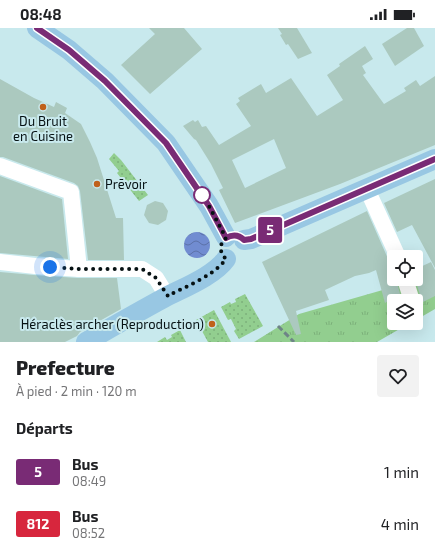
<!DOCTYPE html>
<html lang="fr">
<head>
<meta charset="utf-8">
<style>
  body { margin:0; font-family:"Exo 2",sans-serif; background:#f2f2f2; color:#202124; height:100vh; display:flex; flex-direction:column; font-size:15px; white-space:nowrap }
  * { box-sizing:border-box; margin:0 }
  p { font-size:13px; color:#757577 }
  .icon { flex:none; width:22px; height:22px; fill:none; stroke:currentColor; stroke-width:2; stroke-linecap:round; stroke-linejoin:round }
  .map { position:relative; height:314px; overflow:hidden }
  .details { display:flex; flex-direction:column; background:#fff; flex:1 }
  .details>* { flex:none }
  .badge { padding:0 8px; border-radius:3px; font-size:14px; line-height:26px }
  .buttons { position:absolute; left:387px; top:222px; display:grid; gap:8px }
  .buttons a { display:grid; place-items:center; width:36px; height:36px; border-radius:4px; background:#fff; box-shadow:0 4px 16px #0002; font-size:20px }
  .you { position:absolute; width:20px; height:20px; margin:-10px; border:3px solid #fff; border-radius:50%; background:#1a73e8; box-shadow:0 0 0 6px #1a73e833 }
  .map>.badge { position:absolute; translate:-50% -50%; box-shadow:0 0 0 2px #fff }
  h2 { padding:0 16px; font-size:15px; line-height:36px }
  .round { display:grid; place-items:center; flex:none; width:42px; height:42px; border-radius:4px; background:#f2f2f2 }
  .headline { display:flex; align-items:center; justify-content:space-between; height:68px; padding:0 16px }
  h1 { font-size:19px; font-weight:800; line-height:30px }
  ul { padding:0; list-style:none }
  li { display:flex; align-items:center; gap:12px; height:52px; padding:0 16px }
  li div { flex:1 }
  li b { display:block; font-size:15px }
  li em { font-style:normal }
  li .badge { min-width:44px; font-weight:700; text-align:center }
  .status { display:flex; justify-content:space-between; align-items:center; height:28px; padding:0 20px; background:#fff; direction:ltr }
  .status svg { height:11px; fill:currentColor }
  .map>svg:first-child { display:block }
</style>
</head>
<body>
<div class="status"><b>08:48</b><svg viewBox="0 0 49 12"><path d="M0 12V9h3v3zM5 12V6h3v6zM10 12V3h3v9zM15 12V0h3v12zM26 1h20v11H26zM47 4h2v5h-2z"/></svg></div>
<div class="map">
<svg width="435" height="314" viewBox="0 0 435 314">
  <defs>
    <pattern id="grass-dots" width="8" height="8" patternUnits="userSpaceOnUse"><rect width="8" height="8" fill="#92ce8f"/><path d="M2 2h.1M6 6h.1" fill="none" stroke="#7cb07a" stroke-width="1.8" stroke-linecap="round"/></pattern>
    <pattern id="park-tufts" width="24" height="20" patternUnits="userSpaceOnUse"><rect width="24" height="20" fill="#92ce8f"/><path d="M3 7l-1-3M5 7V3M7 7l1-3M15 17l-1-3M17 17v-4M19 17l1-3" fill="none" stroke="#7cb07a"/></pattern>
    <pattern id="water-waves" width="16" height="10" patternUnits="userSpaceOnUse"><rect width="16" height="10" fill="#718cd1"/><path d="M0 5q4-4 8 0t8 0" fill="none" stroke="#5b71a8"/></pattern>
  </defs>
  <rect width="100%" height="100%" fill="#c8e9ed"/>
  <g fill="url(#grass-dots)">
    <polygon points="114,125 121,132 148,167 139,173 117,145 119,143 109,131"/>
    <polygon points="245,266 263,298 239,311 234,303 236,301 231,291 228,292 221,279 230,274 231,276 236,274 235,271"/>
    <polygon points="214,282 231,314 208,314 196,292"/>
    <polygon points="180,302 186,314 157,314 165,309 167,312 172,309 171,307"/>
  </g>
  <polygon fill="url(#park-tufts)" points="435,247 435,281 416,292 416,273 394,273 394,295 410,295 377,314 254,314 299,286"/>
  <circle fill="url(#water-waves)" cx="197" cy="217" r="13"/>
  <g fill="#abc9bf" fill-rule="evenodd">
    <polygon points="149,0 184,0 202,21 150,66 121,37 155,6"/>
    <polygon points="278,0 297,0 312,25 298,31 288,16 286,17 280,7 282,6"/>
    <polygon points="407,0 414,0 424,18 395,38 382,16"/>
    <path d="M365,18l8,13 -11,7 4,7 -3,2 21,29 22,-13 -2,-3 12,-8 4,6 15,-10v69l-95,39 -105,39 -16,-33 4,-2 -12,-24 -15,-24 -2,-1 -11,-13 10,-6 2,2 3,-2 4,7 4,-1 13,19 32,-19 -15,-22 4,-3 -2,-3 23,-14 5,9 25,-15 26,38 26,-16 -16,-25 13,-9 -1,-2zM274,111l12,29 -41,20 -13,-28z"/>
    <polygon points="0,51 34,70 54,79 56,74 67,80 65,85 81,96 90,114 97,130 116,190 123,190 124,232 88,232 80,163 78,158 74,155 3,129 0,129"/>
    <polygon points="0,148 62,171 68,231 0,225"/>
    <polygon points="435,151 435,240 412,197 397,204 384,175"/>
    <polygon points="155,173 163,175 168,183 166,192 158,197 149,195 144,187 147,177"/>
    <polygon points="367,183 389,233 394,237 394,251 396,251 402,273 394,273 394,289 392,290 388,273 385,275 376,242 369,245 355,248 325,262 329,272 296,283 301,306 296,307 262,234"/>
    <polygon points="431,234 435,242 435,268 421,275 421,270 415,251 416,251 416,241"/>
    <polygon points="0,244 34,247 78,250 117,250 121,281 80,304 77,308 65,314 0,314"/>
  </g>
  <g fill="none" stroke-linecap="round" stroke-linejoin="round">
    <g stroke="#fff" stroke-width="16">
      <polyline points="0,138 71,164 79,241"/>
      <polyline points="367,161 398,229"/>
      <polyline points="0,234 35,238 79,241 142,241 156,250 167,268"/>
      <polyline points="405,251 412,273"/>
    </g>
    <g stroke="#98c7e3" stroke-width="20">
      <polyline points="37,0 69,22 105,53 166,115 209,178 226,209"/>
      <polyline points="244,212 251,211 435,131"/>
      <path d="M86,314c26,-15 52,-30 78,-44 19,-10 50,-22 62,-39"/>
    </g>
    <polyline stroke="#6e8487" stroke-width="3" stroke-dasharray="6 3" stroke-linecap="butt" points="278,298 294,314"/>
  </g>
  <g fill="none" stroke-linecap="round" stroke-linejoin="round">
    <defs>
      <path id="line" d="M37,0l32,22 36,31 61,62 43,63 17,32c7,-4 13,-3 18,2l7,-1 184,-80"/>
    </defs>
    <use href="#line" stroke="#fff" stroke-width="9"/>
    <use href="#line" stroke="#792b75" stroke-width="6"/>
    <path stroke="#061113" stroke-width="4" stroke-dasharray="0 7.2" d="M50,239l29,2h63l14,9 12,18c18,-10 46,-20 58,-37 -7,-7 -7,-15 0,-21l-17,-32 -8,-13 1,2"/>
  </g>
  <g fill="#c0611b" stroke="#c8e9ed" stroke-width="1.5">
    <circle cx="43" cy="79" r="4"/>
    <circle cx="97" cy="156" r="4"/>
    <circle cx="212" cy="296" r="4"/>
  </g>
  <circle fill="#fff" stroke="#792b75" stroke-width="2" cx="202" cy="167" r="8"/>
  <g text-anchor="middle" stroke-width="4" stroke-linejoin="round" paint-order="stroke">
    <g font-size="13" fill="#061113" stroke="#c8e9ed">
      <text x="43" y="98">Du Bruit<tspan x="43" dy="15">en Cuisine</tspan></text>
      <text x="105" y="161" text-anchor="start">Prēvoir</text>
      <text x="204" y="301" text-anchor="end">Héraclès archer (Reproduction)</text>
    </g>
  </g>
</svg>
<div class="buttons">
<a><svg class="icon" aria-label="locate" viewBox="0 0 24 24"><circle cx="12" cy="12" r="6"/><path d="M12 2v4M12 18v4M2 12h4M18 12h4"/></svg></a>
<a><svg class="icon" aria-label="layers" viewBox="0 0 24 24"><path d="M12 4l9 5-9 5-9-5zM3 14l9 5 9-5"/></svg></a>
</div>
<div class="you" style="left:50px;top:239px"></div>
<b class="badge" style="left:270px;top:202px;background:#792b75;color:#fff">5</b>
</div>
<section class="details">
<div class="headline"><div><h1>Prefecture</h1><p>À pied · 2 min · 120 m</p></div><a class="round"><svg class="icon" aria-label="heart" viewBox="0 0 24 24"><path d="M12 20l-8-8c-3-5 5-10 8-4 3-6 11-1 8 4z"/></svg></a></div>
<h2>Départs</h2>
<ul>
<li><span class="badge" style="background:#792b75;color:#fff">5</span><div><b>Bus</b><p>08:49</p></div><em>1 min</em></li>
<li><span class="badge" style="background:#d7263d;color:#fff">812</span><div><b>Bus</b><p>08:52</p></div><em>4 min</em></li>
</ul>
</section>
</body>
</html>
